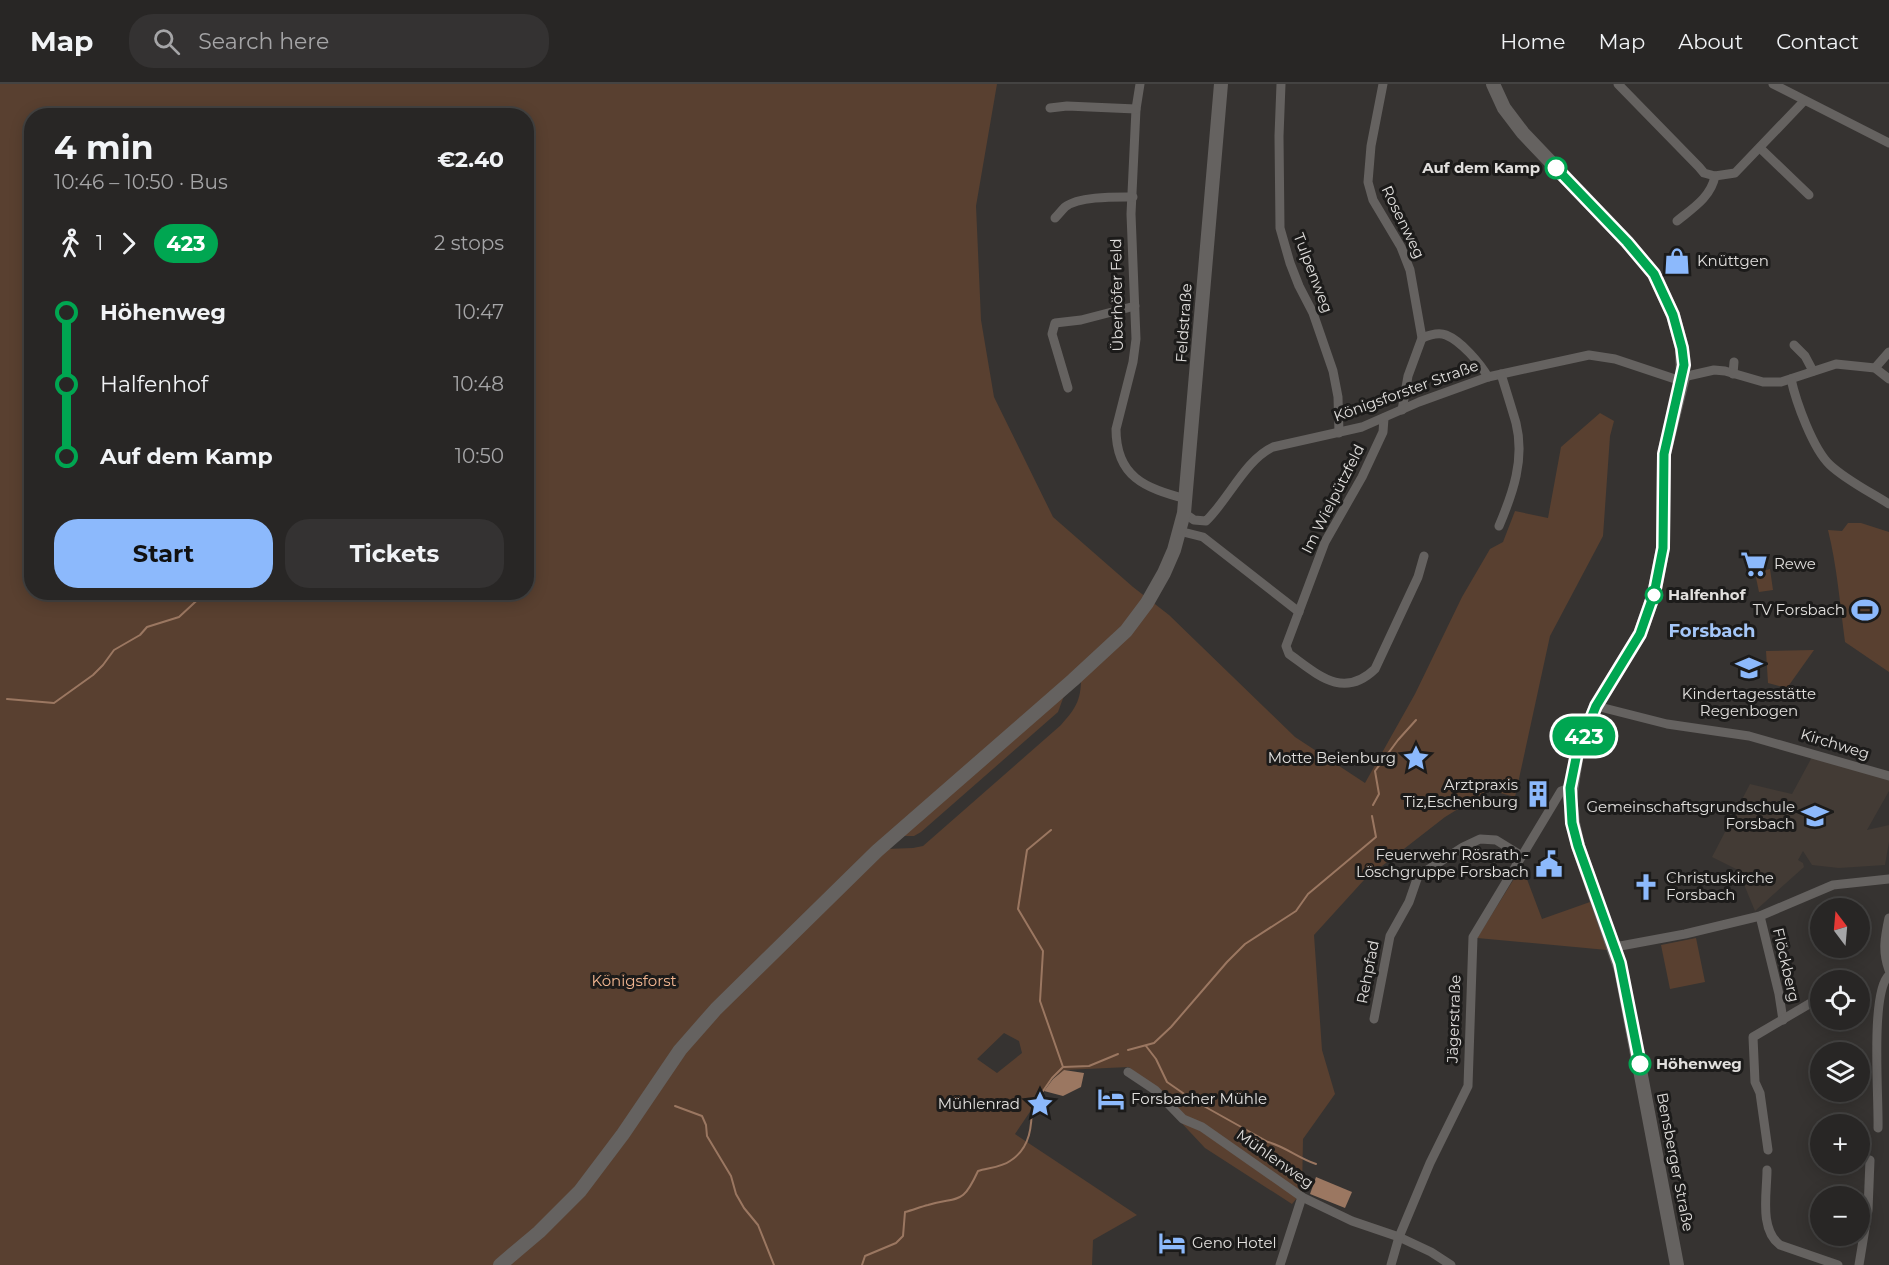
<!DOCTYPE html>
<html lang="en">
<head>
<meta charset="utf-8">
<style>
  body { margin:0; font-family:Montserrat,sans-serif; background:#343232; color:#f1f3f6; height:100vh; display:flex; flex-direction:column; font-size:22px; white-space:nowrap }
  * { box-sizing:border-box; margin:0 }
  p { font-size:20px; color:#a5a5a7 }
  .icon { flex:none; width:33px; height:33px; fill:none; stroke:currentColor; stroke-width:2; stroke-linecap:round; stroke-linejoin:round }
  .map { position:relative; flex:1; overflow:hidden }
  .details { position:absolute; left:24px; top:24px; width:510px; height:492px; display:flex; flex-direction:column; background:#282625; border-radius:24px; box-shadow:0 3px 15px #0003,0 0 0 2px #444342 }
  .details>* { flex:none }
  .badge { padding:0 12px; border-radius:20px; font-size:21px; line-height:39px }
  .needle { width:39px; rotate:344deg }
  .fabs { position:absolute; left:1810px; top:814px; display:grid; gap:12px }
  .fabs a { display:grid; place-items:center; width:60px; height:60px; border-radius:50%; background:#282625; box-shadow:0 3px 15px #0003,0 0 0 2px #444342; font-size:30px }
  .map>.badge { position:absolute; translate:-50% -50%; box-shadow:0 0 0 3px #fff }
  .legs { display:flex; align-items:center; gap:9px; height:66px; padding:0 30px; font-size:20px }
  .legs p { margin-inline-start:auto }
  .summary { display:flex; align-items:center; justify-content:space-between; height:102px; padding:0 30px }
  h1 { font-size:33px; font-weight:700; line-height:45px }
  .primary-button { display:flex; gap:12px; margin-top:auto; padding:12px 30px }
  .primary-button a { flex:1; height:69px; border-radius:24px; background:#8cb9fc; color:#111; font-size:24px; font-weight:700; line-height:69px; text-align:center }
  .primary-button a+a { background:#343232; color:#f1f3f6 }
  ul { padding:0 30px; list-style:none }
  li { display:flex; align-items:center; gap:21px; height:72px; font-size:22px }
  li i { display:grid; place-items:center; width:9px; height:100%; margin:0 8px; background:currentColor }
  li i::after { content:''; width:15px; height:15px; margin:-8px; border:4px solid; border-radius:50%; background:#282625 }
  li p { margin-inline-start:auto }
  li:first-child i { background:linear-gradient(#0000 50%,currentColor 0) }
  li:last-child i { background:linear-gradient(currentColor 50%,#0000 0) }
  header { display:flex; align-items:center; gap:36px; box-sizing:border-box; height:84px; padding:0 30px; background:#282625; border-bottom:2px solid #444342 }
  header strong { font-size:28px }
  nav { display:flex; gap:33px; margin-inline-start:auto; font-size:21px }
  .search { width:420px; height:54px; background:#343232; display:flex; align-items:center; gap:15px; box-sizing:border-box; padding:0 21px; border-radius:24px; color:#a5a5a7; font-size:22px }
  .map>svg:first-child { display:block }
</style>
</head>
<body>
<header>
<strong>Map</strong>
<div class="search"><svg class="icon" aria-label="search" viewBox="0 0 24 24"><circle cx="10" cy="10" r="6"/><path d="M15 15l6 6"/></svg>Search here</div>
<nav><a>Home</a><a>Map</a><a>About</a><a>Contact</a></nav>
</header>
<div class="map">
<svg width="1889" height="1181" viewBox="0 0 1889 1181">
  <rect width="100%" height="100%" fill="#363331"/>
  <polygon fill="#433b35" points="1812,673 1889,695 1889,707 1867,746 1889,741 1889,758 1885,781 1839,784 1812,781 1803,767 1798,776 1803,779 1804,783 1755,827 1738,786 1712,773 1750,700 1792,710"/>
  <g fill="#594030" fill-rule="evenodd">
    <path d="M0,0h997l-21,122 5,114 13,77 59,120 80,70 36,28 126,122 70,46 50,-89 47,-97 28,-48 13,-7 12,-31 33,7 13,-71 39,-34 14,8 -4,15 -7,100 -53,100 -35,161 -26,-7 -44,27 -81,63 -50,55 8,115 13,44 -32,45 -1,53 -10,12 -87,-56 -76,-81 -65,3 -12,9 -37,55 122,81 -44,25 -1,25h-1092zM32,32h494v476h-494zM1081,595c0,22 -6,30 -20,46l-138,121 -10,2 -26,1 14,-13h13l7,-4 137,-120 7,-19zM1004,949l15,8 3,12 -25,20 -20,-14z"/>
    <path d="M1848,439h13l28,9v140l-44,-30c-5,-37 -8,-76 -17,-112l14,1z"/>
    <polygon points="1770,485 1773,506 1759,508 1755,489"/>
    <polygon points="1814,566 1787,604 1768,599 1766,567"/>
    <polygon points="1522,782 1542,835 1590,818 1607,866 1477,854"/>
    <polygon points="1696,854 1705,898 1670,905 1661,861"/>
  </g>
  <g fill="#9b7761">
    <polygon points="1064,986 1084,989 1081,1003 1063,1012 1044,1007 1053,995"/>
    <polygon points="1316,1093 1352,1108 1345,1124 1310,1110"/>
  </g>
  <g fill="none" stroke-linecap="round" stroke-linejoin="round">
    <g stroke="#9b7761" stroke-width="2">
      <polyline points="7,615 54,619 93,591 103,581 114,566 140,551 147,543 179,533 206,508"/>
      <polyline points="1373,721 1379,710 1375,687 1398,656 1416,636"/>
      <polyline points="1051,746 1027,766 1018,825 1043,867 1040,917 1063,983"/>
      <path d="M1146,962l10,13 11,23 26,18 75,42c18,5 30,16 48,22"/>
      <polyline points="1128,966 1154,959 1171,943 1227,878 1245,860 1296,827 1308,810 1376,753 1372,732"/>
      <polyline points="1043,1007 1052,994 1063,983 1089,982 1118,970"/>
      <polyline points="675,1022 702,1032 706,1041 707,1052 731,1092 736,1110 744,1124 758,1141 774,1181"/>
      <path d="M862,1181l3,-9 31,-13 7,-7 2,-24c8,-2 15,-5 23,-7 31,-9 34,1 50,-34 10,-3 24,-4 32,-10 21,-13 22,-36 22,-59"/>
    </g>
    <g stroke="#656260" stroke-width="9">
      <path d="M1140,0l-4,25 -5,105 5,125 -3,23 -17,67c0,48 29,59 70,70"/>
      <polyline points="1281,0 1279,52 1280,144 1290,179 1299,202 1313,229 1333,287 1338,313 1339,349"/>
      <polyline points="1383,0 1371,62 1368,98 1373,116 1401,163 1410,186 1422,254 1408,292 1402,326"/>
      <polyline points="1618,0 1699,83 1704,89 1715,92 1735,89 1804,17"/>
      <polyline points="1773,0 1889,59"/>
      <polyline points="1050,24 1067,22 1136,25"/>
      <polyline points="1760,64 1809,111"/>
      <path d="M1055,134c3,-3 7,-8 10,-11 14,-11 51,-10 68,-10"/>
      <path d="M1677,137c16,-13 34,-24 38,-45"/>
      <path d="M1422,254c7,-3 17,-6 24,-3 15,6 34,28 42,42"/>
      <polyline points="1794,261 1805,272 1813,287"/>
      <polyline points="1875,284 1889,268"/>
      <polyline points="1733,290 1734,278"/>
      <polyline points="1683,293 1714,286 1725,287 1763,298 1781,298 1836,280 1875,284 1889,295"/>
      <path d="M1791,295c5,23 22,70 39,86 16,15 40,27 59,39"/>
      <polyline points="1068,304 1052,250 1055,239 1081,236 1135,222"/>
      <path d="M1384,334l-1,14 -21,45 -37,65 -39,104 3,8c28,20 54,46 86,15l43,-92 6,-21"/>
      <path d="M1184,429l10,7 12,1c22,-21 40,-62 67,-74l89,-20 57,-25 69,-25 101,-22 26,4 66,22"/>
      <path d="M1499,442c14,-33 26,-67 17,-103 -5,-17 -10,-33 -15,-49"/>
      <polyline points="1179,447 1203,453 1299,528"/>
      <polyline points="1596,622 1667,640 1749,652 1889,692"/>
      <polyline points="1760,832 1779,910 1783,936"/>
      <path d="M1889,834c-4,19 -7,33 0,52"/>
      <polyline points="1615,863 1685,850 1760,832 1833,801 1889,795"/>
      <polyline points="1374,935 1390,852 1409,818 1418,792 1463,763 1480,755 1496,756 1522,772"/>
      <polyline points="1128,988 1155,1006 1183,1035 1202,1043 1302,1113 1352,1137 1399,1153 1431,1168 1451,1181"/>
      <path d="M1878,1044c1,-30 -8,-136 11,-153"/>
      <polyline points="1768,1066 1760,1009 1755,998 1753,953 1821,913"/>
      <path d="M1767,1086c0,23 -8,59 13,75l58,20"/>
      <polyline points="1280,1181 1302,1113"/>
      <polyline points="1391,1181 1399,1153 1430,1079 1468,1002 1473,853 1555,717 1561,707 1570,704"/>
      <polyline points="1859,1181 1868,1126 1870,1076"/>
    </g>
    <g stroke="#656260" stroke-width="14">
      <polyline points="1493,0 1504,24 1523,49 1627,158 1654,190 1673,231 1682,264 1683,293 1664,370 1663,464 1654,510 1640,550 1596,622 1588,643 1577,669 1570,714 1573,739 1578,762 1621,886 1677,1181"/>
      <polyline points="500,1181 539,1148 580,1107 623,1050 680,966 716,925 877,767 1073,596 1126,547 1147,519 1164,489 1174,466 1184,429 1221,0"/>
    </g>
  </g>
  <g fill="none" stroke-linecap="round" stroke-linejoin="round">
    <defs>
      <polyline id="line-1" points="1556,84 1627,158 1654,190 1673,231 1682,264 1684,281 1664,370 1663,464 1654,510 1640,550 1596,622 1577,669 1570,704 1572,739 1578,762 1620,879 1640,980"/>
    </defs>
    <use href="#line-1" stroke="#fff" stroke-width="14"/>
    <use href="#line-1" stroke="#00a651" stroke-width="9"/>
  </g>
  <defs>
    <symbol id="shop-bare" viewBox="-9 -9 18 18"><path d="M-5-2.5h2.3a2.7 3.5 0 0 1 5.4 0H5L5.5 6h-11ZM-1.5-2.5h3a1.5 2.3 0 0 0-3 0Z" fill="#8cb9fc" stroke="#1c1b1a" stroke-width="2.5" paint-order="stroke"/></symbol>
    <symbol id="supermarket-bare" viewBox="-9 -9 18 18"><path d="M-6-5.5h2.5l.6 2H6L4.5 2H-2.5L-4.4-4H-6ZM-1.5 3.2a1.3 1.3 0 1 0 .1 0ZM3 3.2a1.3 1.3 0 1 0 .1 0Z" fill="#8cb9fc" stroke="#1c1b1a" stroke-width="2.5" paint-order="stroke"/></symbol>
    <symbol id="stadium-bare" viewBox="-9 -9 18 18"><path d="M0-5a6.5 5 0 1 0 0 10a6.5 5 0 1 0 0-10ZM-3.5-1.8h7v3.6h-7Z" fill="#8cb9fc" stroke="#1c1b1a" stroke-width="2.5" paint-order="stroke"/></symbol>
    <symbol id="school-bare" viewBox="-9 -9 18 18"><path d="M0-5L7-2L0 1L-7-2ZM-4 1L0 2.5L4 1V4Q0 6-4 4Z" fill="#8cb9fc" stroke="#1c1b1a" stroke-width="2.5" paint-order="stroke"/></symbol>
    <symbol id="sight-bare" viewBox="-9 -9 18 18"><path d="M0-6L1.8-2.2L6-1.7L2.9 1.2L3.7 5.4L0 3.3L-3.7 5.4L-2.9 1.2L-6-1.7L-1.8-2.2Z" fill="#8cb9fc" stroke="#1c1b1a" stroke-width="2.5" paint-order="stroke"/></symbol>
    <symbol id="building-bare" viewBox="-9 -9 18 18"><path d="M-4-6H4V6H1V3H-1V6H-4ZM-2.5-4.3h1.7v1.8h-1.7ZM.8-4.3h1.7v1.8H.8ZM-2.5-1h1.7V.8h-1.7ZM.8-1h1.7V.8H.8Z" fill="#8cb9fc" stroke="#1c1b1a" stroke-width="2.5" paint-order="stroke"/></symbol>
    <symbol id="civic-bare" viewBox="-9 -9 18 18"><path d="M-.6-6.5H3V-4.5H.6V-3L4-1V1h2V6H-6V1h2V-1L-.6-3ZM-1.2 2.5V6h2.4V2.5Z" fill="#8cb9fc" stroke="#1c1b1a" stroke-width="2.5" paint-order="stroke"/></symbol>
    <symbol id="church-bare" viewBox="-9 -9 18 18"><path d="M-1.2-6h2.4v3.5h3.3v2.4h-3.3V6h-2.4V-.1h-3.3v-2.4h3.3Z" fill="#8cb9fc" stroke="#1c1b1a" stroke-width="2.5" paint-order="stroke"/></symbol>
    <symbol id="hotel-bare" viewBox="-9 -9 18 18"><path d="M-6-4.5h1.5V1H6V5H4.5V3h-9V5H-6ZM-4 0a1.8 1.8 0 1 1 3.6 0ZM.5 0V-2.5h3Q6-2.5 6 0Z" fill="#8cb9fc" stroke="#1c1b1a" stroke-width="2.5" paint-order="stroke"/></symbol>
  </defs>
  <g fill-rule="evenodd">
    <use href="#shop-bare" x="1658" y="158" width="38" height="38"/>
    <use href="#supermarket-bare" x="1735" y="461" width="38" height="38"/>
    <use href="#stadium-bare" x="1846" y="507" width="38" height="38"/>
    <use href="#school-bare" x="1730" y="565" width="38" height="38"/>
    <use href="#sight-bare" x="1397" y="655" width="38" height="38"/>
    <use href="#building-bare" x="1519" y="691" width="38" height="38"/>
    <use href="#school-bare" x="1796" y="713" width="38" height="38"/>
    <use href="#civic-bare" x="1530" y="761" width="38" height="38"/>
    <use href="#church-bare" x="1627" y="784" width="38" height="38"/>
    <use href="#hotel-bare" x="1092" y="996" width="38" height="38"/>
    <use href="#sight-bare" x="1021" y="1001" width="38" height="38"/>
    <use href="#hotel-bare" x="1153" y="1140" width="38" height="38"/>
  </g>
  <g fill="#fff" stroke="#00a651" stroke-width="3">
    <circle cx="1556" cy="84" r="10"/>
    <circle cx="1654" cy="511" r="8"/>
    <circle cx="1640" cy="980" r="10"/>
  </g>
  <g text-anchor="middle" stroke-width="6" stroke-linejoin="round" paint-order="stroke">
    <g font-size="15" font-weight="bold" fill="#e1dfdd" stroke="#1c1b1a" text-anchor="start">
      <text x="1540" y="89" text-anchor="end">Auf dem Kamp</text>
      <text x="1668" y="516">Halfenhof</text>
      <text x="1656" y="985">Höhenweg</text>
    </g>
    <g font-size="15" fill="#e1dfdd" stroke="#1c1b1a">
      <text transform="translate(1403 138) rotate(64)" y="5">Rosenweg</text>
      <text transform="translate(1313 189) rotate(69)" y="5">Tulpenweg</text>
      <text transform="translate(1117 211) rotate(-91)" y="5">Überhöfer Feld</text>
      <text transform="translate(1184 239) rotate(-86)" y="5">Feldstraße</text>
      <text transform="translate(1406 307) rotate(-20)" y="5">Königsforster Straße</text>
      <text transform="translate(1333 415) rotate(-63)" y="5">Im Wielpützfeld</text>
      <text transform="translate(1835 660) rotate(17)" y="5">Kirchweg</text>
      <text transform="translate(1786 881) rotate(77)" y="5">Flöckberg</text>
      <text transform="translate(1368 888) rotate(-79)" y="5">Rehpfad</text>
      <text transform="translate(1454 935) rotate(-88)" y="5">Jägerstraße</text>
      <text transform="translate(1275 1075) rotate(35)" y="5">Mühlenweg</text>
      <text transform="translate(1675 1078) rotate(79)" y="5">Bensberger Straße</text>
    </g>
    <g font-size="15" fill="#e1dfdd" stroke="#1c1b1a" text-anchor="end">
      <text x="1697" y="182" text-anchor="start">Knüttgen</text>
      <text x="1774" y="485" text-anchor="start">Rewe</text>
      <text x="1845" y="531">TV Forsbach</text>
      <text x="1749" y="615" text-anchor="middle">Kindertagesstätte<tspan x="1749" dy="17">Regenbogen</tspan></text>
      <text x="1396" y="679">Motte Beienburg</text>
      <text x="1518" y="706">Arztpraxis<tspan x="1518" dy="17">Tiz,Eschenburg</tspan></text>
      <text x="1795" y="728">Gemeinschaftsgrundschule<tspan x="1795" dy="17">Forsbach</tspan></text>
      <text x="1529" y="776">Feuerwehr Rösrath -<tspan x="1529" dy="17">Löschgruppe Forsbach</tspan></text>
      <text x="1666" y="799" text-anchor="start">Christuskirche<tspan x="1666" dy="17">Forsbach</tspan></text>
      <text x="1131" y="1020" text-anchor="start">Forsbacher Mühle</text>
      <text x="1020" y="1025">Mühlenrad</text>
      <text x="1192" y="1164" text-anchor="start">Geno Hotel</text>
    </g>
    <g font-size="15" fill="#f2b691" stroke="#1c1b1a">
      <text x="634" y="902">Königsforst</text>
    </g>
    <g font-size="18" font-weight="bold" fill="#a4c6f8" stroke="#1c1b1a">
      <text x="1712" y="553">Forsbach</text>
    </g>
  </g>
</svg>
<div class="fabs">
<a><svg class="needle" viewBox="-14 -14 28 28"><path d="M0-13l5 13h-10z" fill="#e53935"/><path d="M0 13l5-13h-10z" fill="#a5a5a7"/></svg></a>
<a><svg class="icon" aria-label="locate" viewBox="0 0 24 24"><circle cx="12" cy="12" r="6"/><path d="M12 2v4M12 18v4M2 12h4M18 12h4"/></svg></a>
<a><svg class="icon" aria-label="layers" viewBox="0 0 24 24"><path d="M12 4l9 5-9 5-9-5zM3 14l9 5 9-5"/></svg></a>
<a>+</a>
<a>−</a>
</div>
<b class="badge" style="left:1584px;top:652px;background:#00a651;color:#fff">423</b>
<section class="details">
<div class="summary"><div><h1>4 min</h1><p>10:46 – 10:50 · Bus</p></div><b>€2.40</b></div>
<div class="legs"><svg class="icon" aria-label="walk" viewBox="0 0 24 24"><circle cx="13" cy="4" r="2"/><path d="M13 8l-2 6 4 7M11 14l-3 7M7 12l3-4h3l4 4"/></svg>1<svg class="icon" aria-label="forward" viewBox="0 0 24 24"><path d="M9 5l7 7-7 7"/></svg><b class="badge" style="background:#00a651;color:#fff">423</b><p>2 stops</p></div>
<ul>
<li><i style="color:#00a651"></i><b>Höhenweg</b><p>10:47</p></li>
<li><i style="color:#00a651"></i><span>Halfenhof</span><p>10:48</p></li>
<li><i style="color:#00a651"></i><b>Auf dem Kamp</b><p>10:50</p></li>
</ul>
<div class="primary-button"><a>Start</a><a>Tickets</a></div>
</section>
</div>
</body>
</html>
